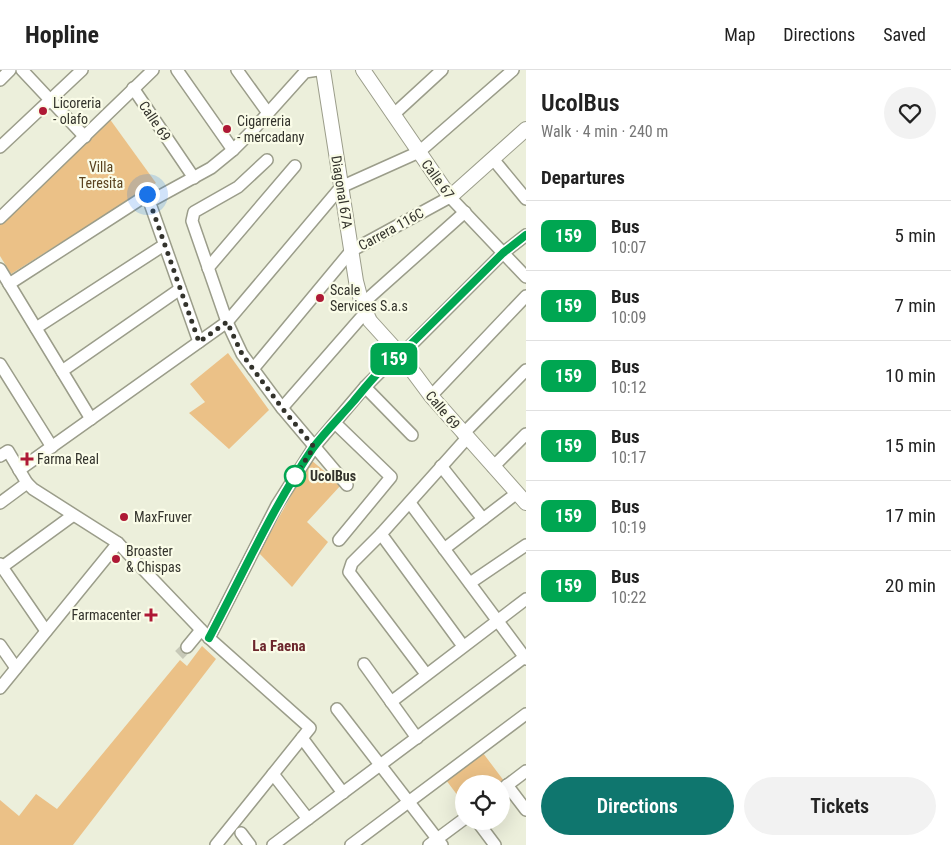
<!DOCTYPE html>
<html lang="en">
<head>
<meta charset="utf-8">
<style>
  body { margin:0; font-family:"Roboto Condensed",sans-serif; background:#f2f2f2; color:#222; height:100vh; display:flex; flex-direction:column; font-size:19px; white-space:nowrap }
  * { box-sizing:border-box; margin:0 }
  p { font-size:16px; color:#767676 }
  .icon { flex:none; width:28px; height:28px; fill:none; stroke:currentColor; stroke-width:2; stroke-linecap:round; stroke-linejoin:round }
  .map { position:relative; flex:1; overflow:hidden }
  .sheet { display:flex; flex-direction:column; background:#fff; width:425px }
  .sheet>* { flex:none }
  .badge { padding:0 10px; border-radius:8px; font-size:18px; line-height:32px }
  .fabs { position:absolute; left:455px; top:705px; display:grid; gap:10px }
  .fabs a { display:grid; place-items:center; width:55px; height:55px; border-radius:50%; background:#fff; box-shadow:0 5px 20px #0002; font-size:25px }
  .you { position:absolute; width:25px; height:25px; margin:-12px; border:4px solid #fff; border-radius:50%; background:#1a73e8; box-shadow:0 0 0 8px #1a73e833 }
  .map>.badge { position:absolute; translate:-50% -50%; box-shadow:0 0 0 2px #fff }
  h2 { padding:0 15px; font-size:19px; line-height:45px }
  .round { display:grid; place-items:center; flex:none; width:52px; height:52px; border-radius:26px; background:#f2f2f2 }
  .head { display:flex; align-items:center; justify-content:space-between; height:85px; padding:0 15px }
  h1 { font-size:24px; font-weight:600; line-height:38px }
  .button { display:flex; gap:10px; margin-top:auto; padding:10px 15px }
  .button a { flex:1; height:58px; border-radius:30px; background:#0f766e; color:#fff; font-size:20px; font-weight:600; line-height:58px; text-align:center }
  .button a+a { background:#f2f2f2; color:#222 }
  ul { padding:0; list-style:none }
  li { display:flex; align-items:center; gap:15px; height:70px; padding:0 15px; border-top:1px solid #e0e0e0 }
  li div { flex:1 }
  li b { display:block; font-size:19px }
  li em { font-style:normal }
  li .badge { min-width:55px; font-weight:700; text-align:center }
  header { display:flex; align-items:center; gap:30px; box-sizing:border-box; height:70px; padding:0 25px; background:#fff; border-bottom:1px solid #e0e0e0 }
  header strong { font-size:24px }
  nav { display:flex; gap:28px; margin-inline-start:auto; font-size:18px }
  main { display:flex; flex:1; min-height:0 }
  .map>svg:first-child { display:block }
</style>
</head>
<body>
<header>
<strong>Hopline</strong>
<nav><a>Map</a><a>Directions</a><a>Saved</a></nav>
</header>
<main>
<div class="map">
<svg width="526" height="775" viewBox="0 0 526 775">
  <rect width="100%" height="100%" fill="#ecefdb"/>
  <g fill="#ebc187">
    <polygon points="109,48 156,113 11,204 0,186 0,152"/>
    <polygon points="228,283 269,340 229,379 189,343 205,332 190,314"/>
    <polygon points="311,390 341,415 307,452 328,472 292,517 259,483"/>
    <polygon points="202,576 216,589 73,775 0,775 0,730 19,746 36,724 57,739 180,590 187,596"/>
    <polygon points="480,679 507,715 501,714 464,714 464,734 443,706"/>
  </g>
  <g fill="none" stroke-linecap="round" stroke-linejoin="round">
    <polyline stroke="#c7c9b8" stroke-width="11" stroke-dasharray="11 5.5" stroke-linecap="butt" points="179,585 187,577"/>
    <defs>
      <g id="minor">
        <polyline points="22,0 85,67"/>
        <polyline points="177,0 233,80"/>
        <polyline points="237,0 268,43"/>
        <polyline points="0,10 10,0"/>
        <polyline points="133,18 194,108"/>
        <polyline points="393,45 442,0"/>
        <polyline points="0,77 82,0"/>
        <polyline points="493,89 526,129"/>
        <polyline points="267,90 238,117 194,142 192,151 227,252 242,284 282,338 347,415"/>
        <polyline points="149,132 211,98 233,80 252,61 305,2 318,0"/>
        <polyline points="0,148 153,0"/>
        <polyline points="208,198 295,96"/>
        <polyline points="0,199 91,349"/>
        <polyline points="9,214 147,125 199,272"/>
        <polyline points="362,234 465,142"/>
        <polyline points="36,258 164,175"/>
        <polyline points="0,294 52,377"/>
        <polyline points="253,299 351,181 450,127 526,207"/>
        <polyline points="62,301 180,219"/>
        <polyline points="365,317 412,365"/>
        <polyline points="431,326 526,226"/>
        <polyline points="282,338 365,243"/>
        <polyline points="335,353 391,407 339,470"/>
        <polyline points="463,364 526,300"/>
        <polyline points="0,386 8,381 27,413 33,419 118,473 209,568 310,658 216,775"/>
        <polyline points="441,396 483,449"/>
        <polyline points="493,397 526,364"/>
        <polyline points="19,400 227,252 341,117 419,82 513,0"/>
        <polyline points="0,433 27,413"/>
        <polyline points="410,433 526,589"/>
        <polyline points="381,464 463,576"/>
        <polyline points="444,479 517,423"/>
        <polyline points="0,494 46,561"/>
        <polyline points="2,497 72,446"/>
        <polyline points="470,513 526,475"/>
        <polyline points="209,568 277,435 314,377 365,317 399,283 407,279 503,183 526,165"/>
        <polyline points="0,575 16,598"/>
        <polyline points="187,577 201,560"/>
        <polyline points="364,594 417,668"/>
        <polyline points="426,604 349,502 352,493 381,464 467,368"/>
        <polyline points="0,618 118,473"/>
        <polyline points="391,632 526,529"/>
        <polyline points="337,639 442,775"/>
        <polyline points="302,668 343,723"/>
        <polyline points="273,704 308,749"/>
        <polyline points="507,715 526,740"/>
        <polyline points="501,720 526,701"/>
        <polyline points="477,751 495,775"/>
        <polyline points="241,763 250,775"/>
        <polyline points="273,775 526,586"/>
        <polyline points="351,775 526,644"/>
        <polyline points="429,775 464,749"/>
      </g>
      <g id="tertiary">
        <polyline points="323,0 356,211 362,234 370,251 399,283 431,326 526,433"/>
        <polyline points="363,0 450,127 526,59"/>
      </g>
    </defs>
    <use href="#minor" stroke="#9b9d8a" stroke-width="14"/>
    <use href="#tertiary" stroke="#9b9d8a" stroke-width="16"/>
    <use href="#minor" stroke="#fff" stroke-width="11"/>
    <use href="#tertiary" stroke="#fff" stroke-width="14"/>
  </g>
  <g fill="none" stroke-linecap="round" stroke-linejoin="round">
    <defs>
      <path id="line" d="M209,568c34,-64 63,-130 104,-190 12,-16 27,-31 40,-46 15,-18 33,-41 53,-53l97,-96 23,-18"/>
    </defs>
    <use href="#line" stroke="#fff" stroke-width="11"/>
    <use href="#line" stroke="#00a651" stroke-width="8"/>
    <polyline stroke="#33332c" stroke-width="5" stroke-dasharray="0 9" points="147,124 199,272 227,252 242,284 282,338 314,377 295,406"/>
  </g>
  <g fill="#ae1935" stroke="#fafce8" stroke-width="2">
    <circle cx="43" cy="41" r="5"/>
    <circle cx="227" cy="59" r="5"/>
    <circle cx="320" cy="228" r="5"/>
    <path d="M24.5 381.5h5v5h5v5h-5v5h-5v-5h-5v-5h5z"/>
    <circle cx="124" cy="447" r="5"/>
    <circle cx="116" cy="489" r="5"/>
    <path d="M148.5 537.5h5v5h5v5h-5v5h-5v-5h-5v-5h5z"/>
  </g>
  <circle fill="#fff" stroke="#00a651" stroke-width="2.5" cx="295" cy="406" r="10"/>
  <g text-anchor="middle" stroke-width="4.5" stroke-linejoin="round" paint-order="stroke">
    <g font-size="14" fill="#33332c" stroke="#fafce8" text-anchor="start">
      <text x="53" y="38">Licoreria<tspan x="53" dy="16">- olafo</tspan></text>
      <text x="237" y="56">Cigarreria<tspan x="237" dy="16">- mercadany</tspan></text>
      <text x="330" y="225">Scale<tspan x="330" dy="16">Services S.a.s</tspan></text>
      <text x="37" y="394">Farma Real</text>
      <text x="134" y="452">MaxFruver</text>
      <text x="126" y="486">Broaster<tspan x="126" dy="16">&amp; Chispas</tspan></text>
      <text x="141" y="550" text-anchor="end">Farmacenter</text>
    </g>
    <g font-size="14" fill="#33332c" stroke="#fafce8">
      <text transform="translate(155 51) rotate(56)" y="5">Calle 69</text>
      <text transform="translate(438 109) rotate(54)" y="5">Calle 67</text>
      <text transform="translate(342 122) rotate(81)" y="5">Diagonal 67A</text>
      <text transform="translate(391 159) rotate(-29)" y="5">Carrera 116C</text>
      <text transform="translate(443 340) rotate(50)" y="5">Calle 69</text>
    </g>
    <g font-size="14" fill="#5a421e" stroke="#fafce8">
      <text x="101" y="102">Villa<tspan x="101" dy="16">Teresita</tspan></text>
    </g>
    <g font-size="14" font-weight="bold" fill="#33332c" stroke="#fafce8" text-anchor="start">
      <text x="310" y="411">UcolBus</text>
    </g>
    <g font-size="15" font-weight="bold" fill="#6c262c" stroke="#fafce8">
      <text x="279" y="581">La Faena</text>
    </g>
  </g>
</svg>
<div class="fabs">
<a><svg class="icon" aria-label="locate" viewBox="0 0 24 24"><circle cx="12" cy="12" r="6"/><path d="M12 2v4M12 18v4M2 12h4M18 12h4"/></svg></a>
</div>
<div class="you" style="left:147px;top:124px"></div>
<b class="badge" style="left:394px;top:289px;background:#00a651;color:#fff">159</b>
</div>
<section class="sheet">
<div class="head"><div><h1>UcolBus</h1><p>Walk · 4 min · 240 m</p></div><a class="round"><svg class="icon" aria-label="heart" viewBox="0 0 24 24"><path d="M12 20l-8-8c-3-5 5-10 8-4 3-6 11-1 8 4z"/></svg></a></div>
<h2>Departures</h2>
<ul>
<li><span class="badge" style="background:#00a651;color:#fff">159</span><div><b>Bus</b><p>10:07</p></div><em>5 min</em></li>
<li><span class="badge" style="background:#00a651;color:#fff">159</span><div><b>Bus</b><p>10:09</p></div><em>7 min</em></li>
<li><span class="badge" style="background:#00a651;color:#fff">159</span><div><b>Bus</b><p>10:12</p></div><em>10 min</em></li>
<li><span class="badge" style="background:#00a651;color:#fff">159</span><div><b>Bus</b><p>10:17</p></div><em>15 min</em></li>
<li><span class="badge" style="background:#00a651;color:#fff">159</span><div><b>Bus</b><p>10:19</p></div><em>17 min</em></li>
<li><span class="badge" style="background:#00a651;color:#fff">159</span><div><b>Bus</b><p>10:22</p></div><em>20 min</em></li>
</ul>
<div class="button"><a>Directions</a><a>Tickets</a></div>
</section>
</main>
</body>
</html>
